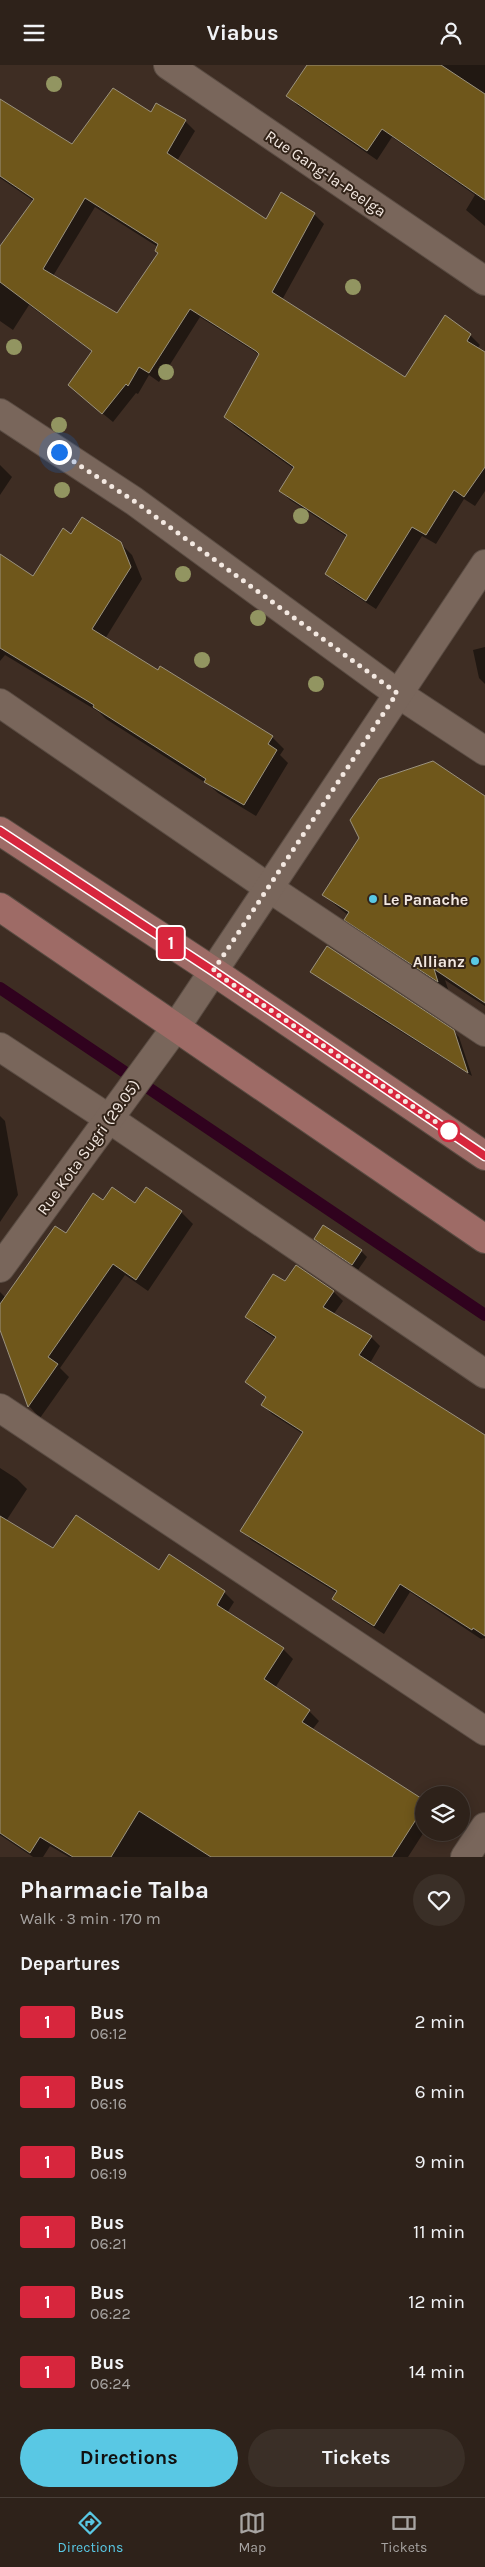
<!DOCTYPE html>
<html lang="en">
<head>
<meta charset="utf-8">
<style>
  body { margin:0; font-family:Karla,sans-serif; background:#3a2f27; color:#f1f3f6; height:100vh; display:flex; flex-direction:column; font-size:19px; white-space:nowrap }
  * { box-sizing:border-box; margin:0 }
  p { font-size:16px; color:#a7a4a2 }
  .icon { flex:none; width:28px; height:28px; fill:none; stroke:currentColor; stroke-width:2; stroke-linecap:round; stroke-linejoin:round }
  .map { position:relative; height:1792px; overflow:hidden }
  .side { display:flex; flex-direction:column; background:#2e221a; flex:1 }
  .side>* { flex:none }
  .badge { padding:0 10px; border-radius:4px; font-size:18px; line-height:32px }
  .tools { position:absolute; left:415px; top:1721px; display:grid; gap:10px }
  .tools a { display:grid; place-items:center; width:55px; height:55px; border-radius:50%; background:#2e221a; box-shadow:0 2px 12px #0003,0 0 0 1px #493f39; font-size:25px }
  .you { position:absolute; width:25px; height:25px; margin:-12px; border:4px solid #fff; border-radius:50%; background:#1a73e8; box-shadow:0 0 0 8px #1a73e833 }
  .map>.badge { position:absolute; translate:-50% -50%; box-shadow:0 0 0 2px #fff }
  h2 { padding:0 20px; font-size:19px; line-height:45px }
  .round { display:grid; place-items:center; flex:none; width:52px; height:52px; border-radius:26px; background:#3a2f27 }
  .overview { display:flex; align-items:center; justify-content:space-between; height:85px; padding:0 20px }
  h1 { font-size:24px; font-weight:700; line-height:38px }
  .button { display:flex; gap:10px; margin-top:auto; padding:10px 20px }
  .button a { flex:1; height:58px; border-radius:30px; background:#59c8e4; color:#111; font-size:20px; font-weight:700; line-height:58px; text-align:center }
  .button a+a { background:#3a2f27; color:#f1f3f6 }
  ul { padding:0; list-style:none }
  li { display:flex; align-items:center; gap:15px; height:70px; padding:0 20px }
  li div { flex:1 }
  li b { display:block; font-size:19px }
  li em { font-style:normal }
  li .badge { min-width:55px; font-weight:700; text-align:center }
  header { display:flex; justify-content:space-between; align-items:center; height:65px; padding:0 20px; background:#2e221a; font-size:22px; font-weight:700 }
  .dock { display:flex; justify-content:space-around; align-items:center; height:70px; border-top:1px solid #493f39; background:#2e221a; font-size:14px; color:#a7a4a2 }
  .dock a { display:grid; justify-items:center; gap:2px }
  .dock .selected { color:#59c8e4 }
  .map>svg:first-child { display:block }
</style>
</head>
<body>
<header><svg class="icon" aria-label="menu" viewBox="0 0 24 24"><path d="M4 6h16M4 12h16M4 18h16"/></svg>Viabus<svg class="icon" aria-label="person" viewBox="0 0 24 24"><circle cx="12" cy="8" r="4"/><path d="M4 21q1-7 8-7t8 7"/></svg></header>
<div class="map">
<svg width="485" height="1792" viewBox="0 0 485 1792">
  <rect width="100%" height="100%" fill="#3e2d23"/>
  <g fill="#0007" fill-rule="evenodd">
    <polygon points="309,0 485,0 485,161 466,145 475,130 392,72 377,95 297,40 288,30"/>
    <path d="M0,36l72,45 79,-32 34,7 10,10 -18,30 89,59 48,-6 10,10 -42,76 124,79 64,-44 10,10 -3,4 8,5v137l-10,15 -11,-7 -28,45 -14,-8 -46,73 -40,-26 -10,-9 21,-37 -57,-37 -10,-10 14,-21 -59,-42 -10,-10 35,-62 -60,-38 -41,65 -10,-7 -11,19 -2,-1 -23,29 -34,-28 14,-42 -64,-47 -16,25 -13,-9v-73l34,-47 -34,-23zM95,142l63,40 1,7 -41,61 -65,-39z"/>
    <polygon points="0,400 12,412 0,430"/>
    <polygon points="72,471 120,478 132,490 142,514 105,574 272,672 284,684 280,690 288,698 256,751 218,728 209,720 106,654 99,647 5,590 0,596 0,490 33,513"/>
    <polygon points="485,582 485,619 479,613 473,585"/>
    <polygon points="485,732 485,941 445,915 449,927 359,867 346,854 349,851 323,830"/>
    <polygon points="312,906 453,966 459,972 472,1011 376,951"/>
    <polygon points="0,1051 5,1056 18,1130 0,1157"/>
    <polygon points="103,1137 181,1147 193,1159 148,1226 125,1210 60,1303 69,1312 40,1353 29,1341 0,1265 0,1227 6,1233 66,1170"/>
    <polygon points="315,1174 361,1186 367,1192 358,1205"/>
    <polygon points="296,1201 334,1227 343,1236 333,1250 371,1272 380,1281 370,1298 485,1372 485,1573 481,1574 410,1527 384,1569 343,1543 334,1534 337,1528 251,1475 242,1465 303,1369 272,1349 263,1340 267,1334 246,1317 276,1274 256,1261 246,1252 285,1218"/>
    <polygon points="0,1403 17,1414 27,1424 6,1456 54,1485 159,1507 224,1527 234,1537 227,1548 283,1584 293,1594 275,1623 309,1646 319,1656 312,1665 424,1736 424,1767 408,1792 69,1792 50,1781 43,1792 33,1792 0,1770"/>
  </g>
  <g fill="none" stroke-linecap="round" stroke-linejoin="round">
    <polyline stroke="#30021e" stroke-width="12" points="0,923 485,1250"/>
  </g>
  <g fill="#6f571b" stroke="#9b927e" fill-rule="evenodd">
    <polygon points="307,0 441,0 485,29 485,135 382,64 367,86 286,31"/>
    <path d="M113,23l38,24 5,-9 30,17 -19,33 99,66 15,-27 34,21 -43,79 133,85 40,-62 26,19 -4,7 18,11v115l-21,30 -10,-7 -28,45 -14,-8 -46,74 -41,-27 22,-39 -68,-44 15,-24 -70,-50 35,-63 -3,-3 -66,-42 -41,64 -10,-6 -11,19 -2,-2 -24,30 -34,-29 24,-34 -92,-69v-36l34,-47 -34,-23v-77l72,45zM85,133l73,46 -3,7 3,2 -41,60 -74,-44z"/>
    <polygon points="82,452 121,477 131,502 92,564 158,605 160,601 273,671 268,679 277,685 244,740 204,717 206,714 93,642 94,640 0,583 0,489 33,511 63,463 71,469"/>
    <polygon points="433,696 485,731 485,938 434,904 438,917 344,855 349,847 322,830 359,773 350,755 379,714"/>
    <polygon points="327,881 454,965 468,1008 310,907"/>
    <polygon points="112,1122 135,1138 146,1122 182,1146 136,1215 113,1199 48,1292 58,1299 28,1342 0,1265 0,1239 55,1161 66,1168 93,1128 103,1135"/>
    <polygon points="323,1160 362,1185 352,1200 314,1174"/>
    <polygon points="296,1200 334,1226 323,1242 372,1271 359,1290 485,1370 485,1571 473,1563 472,1565 400,1519 374,1561 332,1534 337,1526 240,1466 303,1367 261,1340 266,1332 245,1317 276,1272 245,1252 273,1209 285,1216"/>
    <polygon points="76,1450 159,1505 169,1489 225,1526 217,1540 284,1583 264,1614 310,1645 302,1657 424,1735 424,1742 392,1792 211,1792 139,1746 111,1792 73,1792 40,1772 30,1788 0,1768 0,1451 53,1483"/>
  </g>
  <g fill="none" stroke-linecap="round" stroke-linejoin="round">
    <defs>
      <g id="minor">
        <polyline points="168,0 485,216"/>
        <polyline points="0,348 134,436 397,628 485,686"/>
        <polyline points="0,638 269,823 485,967"/>
        <polyline points="0,982 108,1053 485,1309"/>
        <polyline points="0,1203 176,962 485,499"/>
        <polyline points="0,1343 485,1666"/>
        <polyline points="465,1792 485,1762"/>
      </g>
      <g id="major">
        <polyline points="0,766 213,906 485,1091"/>
        <polyline points="0,842 485,1174"/>
      </g>
    </defs>
    <use href="#minor" stroke="#5a4c43" stroke-width="30"/>
    <use href="#major" stroke="#5a4c43" stroke-width="30"/>
    <use href="#minor" stroke="#79665b" stroke-width="28"/>
    <use href="#major" stroke="#9e6b66" stroke-width="28"/>
  </g>
  <g fill="#929561">
    <circle cx="54" cy="19" r="8"/>
    <circle cx="353" cy="222" r="8"/>
    <circle cx="14" cy="282" r="8"/>
    <circle cx="166" cy="307" r="8"/>
    <circle cx="59" cy="360" r="8"/>
    <circle cx="62" cy="425" r="8"/>
    <circle cx="301" cy="451" r="8"/>
    <circle cx="183" cy="509" r="8"/>
    <circle cx="258" cy="553" r="8"/>
    <circle cx="202" cy="595" r="8"/>
    <circle cx="316" cy="619" r="8"/>
  </g>
  <g fill="none" stroke-linecap="round" stroke-linejoin="round">
    <defs>
      <polyline id="line" points="0,766 213,906 485,1091"/>
    </defs>
    <use href="#line" stroke="#fff" stroke-width="11"/>
    <use href="#line" stroke="#d7263d" stroke-width="8"/>
    <polyline stroke="#f3e8e1" stroke-width="5" stroke-dasharray="0 9" points="59,387 134,436 397,628 213,906 449,1066"/>
  </g>
  <g fill="#59c8e4" stroke="#332419" stroke-width="2">
    <circle cx="373" cy="834" r="5"/>
    <circle cx="475" cy="896" r="5"/>
  </g>
  <circle fill="#fff" stroke="#d7263d" stroke-width="2.5" cx="449" cy="1066" r="10"/>
  <g text-anchor="middle" stroke-width="4" stroke-linejoin="round" paint-order="stroke">
    <g font-size="16" fill="#f3e8e1" stroke="#332419">
      <text transform="translate(326 108) rotate(34)" y="6">Rue Gang-la-Peelga</text>
      <text transform="translate(88 1082) rotate(-54)" y="6">Rue Kota Sugri (29.05)</text>
    </g>
    <g font-size="16" font-weight="bold" fill="#f3e8e1" stroke="#332419" text-anchor="start">
      <text x="383" y="840">Le Panache</text>
      <text x="465" y="902" text-anchor="end">Allianz</text>
    </g>
  </g>
</svg>
<div class="tools">
<a><svg class="icon" aria-label="layers" viewBox="0 0 24 24"><path d="M12 4l9 5-9 5-9-5zM3 14l9 5 9-5"/></svg></a>
</div>
<div class="you" style="left:59px;top:387px"></div>
<b class="badge" style="left:171px;top:878px;background:#d7263d;color:#fff">1</b>
</div>
<section class="side">
<div class="overview"><div><h1>Pharmacie Talba</h1><p>Walk · 3 min · 170 m</p></div><a class="round"><svg class="icon" aria-label="heart" viewBox="0 0 24 24"><path d="M12 20l-8-8c-3-5 5-10 8-4 3-6 11-1 8 4z"/></svg></a></div>
<h2>Departures</h2>
<ul>
<li><span class="badge" style="background:#d7263d;color:#fff">1</span><div><b>Bus</b><p>06:12</p></div><em>2 min</em></li>
<li><span class="badge" style="background:#d7263d;color:#fff">1</span><div><b>Bus</b><p>06:16</p></div><em>6 min</em></li>
<li><span class="badge" style="background:#d7263d;color:#fff">1</span><div><b>Bus</b><p>06:19</p></div><em>9 min</em></li>
<li><span class="badge" style="background:#d7263d;color:#fff">1</span><div><b>Bus</b><p>06:21</p></div><em>11 min</em></li>
<li><span class="badge" style="background:#d7263d;color:#fff">1</span><div><b>Bus</b><p>06:22</p></div><em>12 min</em></li>
<li><span class="badge" style="background:#d7263d;color:#fff">1</span><div><b>Bus</b><p>06:24</p></div><em>14 min</em></li>
</ul>
<div class="button"><a>Directions</a><a>Tickets</a></div>
</section>
<nav class="dock">
<a class="selected"><svg class="icon" aria-label="directions" viewBox="0 0 24 24"><path d="M12 3l9 9-9 9-9-9zM9 14v-3h6M13 9l2 2-2 2"/></svg>Directions</a>
<a><svg class="icon" aria-label="map" viewBox="0 0 24 24"><path d="M3 6l6-2 6 2 6-2v14l-6 2-6-2-6 2zM9 4v14M15 6v14"/></svg>Map</a>
<a><svg class="icon" aria-label="tickets" viewBox="0 0 24 24"><path d="M3 7h18v10H3zM15 7v10"/></svg>Tickets</a>
</nav>
</body>
</html>
